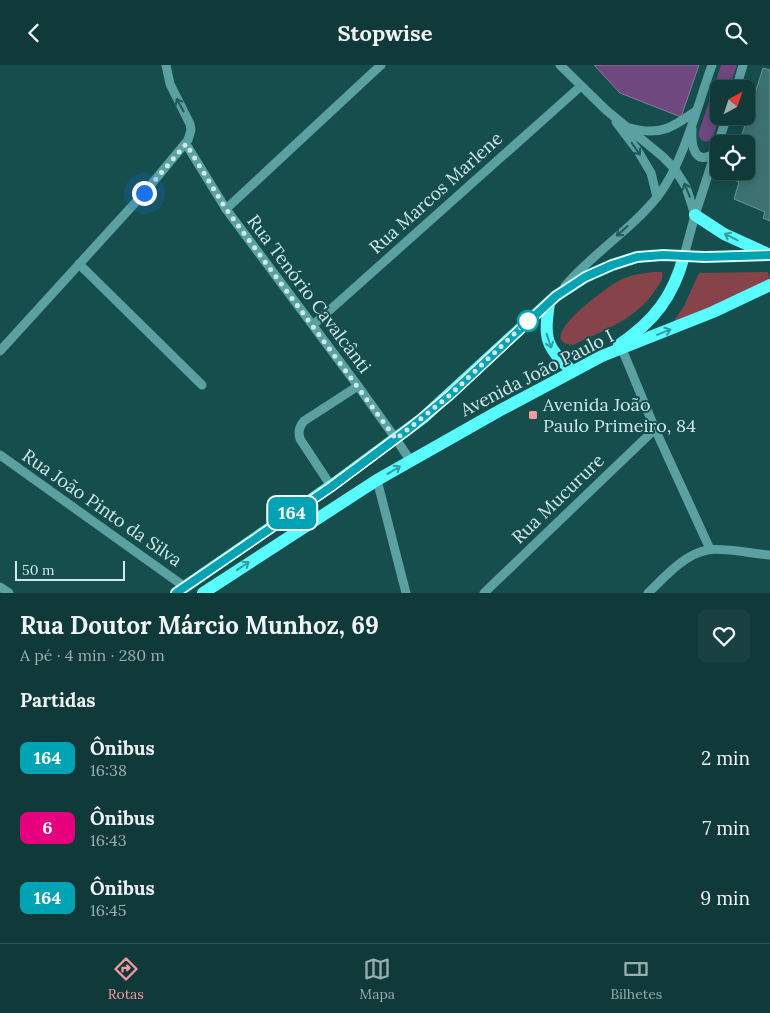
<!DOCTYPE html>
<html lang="pt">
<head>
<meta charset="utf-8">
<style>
  body { margin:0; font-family:Lora,serif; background:#194142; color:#f1f3f6; height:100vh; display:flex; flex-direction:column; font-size:19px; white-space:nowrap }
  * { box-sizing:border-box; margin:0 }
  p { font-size:16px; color:#9cadaf }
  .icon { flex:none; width:28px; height:28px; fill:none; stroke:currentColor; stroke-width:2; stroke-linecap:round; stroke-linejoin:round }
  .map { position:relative; height:528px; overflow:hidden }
  .drawer { display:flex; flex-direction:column; background:#103a3a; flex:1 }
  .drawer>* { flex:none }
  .badge { padding:0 10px; border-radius:8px; font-size:18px; line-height:32px }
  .needle { width:32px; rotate:40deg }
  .buttons { position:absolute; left:710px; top:15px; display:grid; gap:10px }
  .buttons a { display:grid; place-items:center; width:45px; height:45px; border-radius:8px; background:#103a3a; box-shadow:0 2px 12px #0003,0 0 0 1px #305454; font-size:25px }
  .scale { position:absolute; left:15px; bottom:12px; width:110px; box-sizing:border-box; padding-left:5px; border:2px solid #cfe9e9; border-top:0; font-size:14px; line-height:18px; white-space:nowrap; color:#cfe9e9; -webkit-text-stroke:4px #164d4d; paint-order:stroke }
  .you { position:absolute; width:25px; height:25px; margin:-12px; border:4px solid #fff; border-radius:50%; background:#1a73e8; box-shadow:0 0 0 8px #1a73e833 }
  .map>.badge { position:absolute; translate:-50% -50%; box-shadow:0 0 0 2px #fff }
  h2 { padding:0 20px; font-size:19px; line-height:45px }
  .round { display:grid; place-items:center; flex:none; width:52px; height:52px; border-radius:8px; background:#194142 }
  .head { display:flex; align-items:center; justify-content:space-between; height:85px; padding:0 20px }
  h1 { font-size:24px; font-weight:700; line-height:38px }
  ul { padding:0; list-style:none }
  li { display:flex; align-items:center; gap:15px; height:70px; padding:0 20px }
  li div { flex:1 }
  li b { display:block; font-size:19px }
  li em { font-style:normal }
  li .badge { min-width:55px; font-weight:700; text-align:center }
  header { display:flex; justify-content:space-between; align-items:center; height:65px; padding:0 20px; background:#103a3a; font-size:22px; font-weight:700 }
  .tabs { display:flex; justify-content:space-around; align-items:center; height:70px; border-top:1px solid #305454; background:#103a3a; font-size:14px; color:#9cadaf }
  .tabs a { display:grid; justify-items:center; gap:2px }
  .tabs .active { color:#f49aa0 }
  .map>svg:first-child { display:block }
</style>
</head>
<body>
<header><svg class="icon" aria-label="back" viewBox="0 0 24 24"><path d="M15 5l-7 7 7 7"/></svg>Stopwise<svg class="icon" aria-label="search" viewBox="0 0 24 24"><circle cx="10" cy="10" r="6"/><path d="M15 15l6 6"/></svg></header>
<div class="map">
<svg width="770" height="528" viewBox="0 0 770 528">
  <rect width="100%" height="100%" fill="#164d4d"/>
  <g fill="#86444a">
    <path d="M654,207h8c2,6 -2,12 -6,17 -19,30 -52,41 -83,56 -42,-4 37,-60 47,-65 11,-5 22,-7 34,-8z"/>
    <polygon points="768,207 770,215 669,263 684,241 699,208"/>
  </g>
  <polygon fill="#6f487f" stroke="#8c789f" points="594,0 699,0 681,52 620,28"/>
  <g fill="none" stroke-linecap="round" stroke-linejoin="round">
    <g stroke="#6f487f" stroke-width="15">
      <polyline points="721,24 729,0"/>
      <polyline points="706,69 719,30"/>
    </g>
  </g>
  <polygon fill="#3e7272" stroke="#639797" points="763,3 770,5 770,156 763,153 765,147 734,134 739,117 729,113 731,106 746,106 746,79 739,79"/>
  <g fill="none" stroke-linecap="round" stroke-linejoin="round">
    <g stroke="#5ba1a1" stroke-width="9">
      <polyline points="560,0 606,45 662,91 674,103 686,122 695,150"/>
      <polyline points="736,24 743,0"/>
      <polyline points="616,57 638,86 651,108 657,132"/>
      <path d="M630,63c30,8 42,0 66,-17"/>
      <path d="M692,64c-1,16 2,38 23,24"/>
      <polyline points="186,79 226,144 358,321 396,374 410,395"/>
      <polyline points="226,144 381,0"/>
      <polyline points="684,191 695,150 727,51"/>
      <polyline points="79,199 202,320"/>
      <path d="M565,221c28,-33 66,-56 93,-90 25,-32 40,-92 54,-131"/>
      <polyline points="313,260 581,21"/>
      <polyline points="622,284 655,364 710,484"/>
      <polyline points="0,286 144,128 188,75 191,65 190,59 170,19 166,0"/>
      <polyline points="0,390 185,522"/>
      <polyline points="377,415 406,528"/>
      <path d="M331,421l-31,-47c-2,-8 -1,-12 4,-18l54,-35"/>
      <polyline points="0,522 9,528"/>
      <polyline points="484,528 655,364"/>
      <path d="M648,528c17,-16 36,-39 60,-43 12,-3 47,4 62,5"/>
    </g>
    <g stroke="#58fcfe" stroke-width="12">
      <polyline points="695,150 724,169 768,189"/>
      <path d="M549,238c-5,37 -4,42 23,68"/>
      <path d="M619,280c35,-24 54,-48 65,-89"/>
      <polyline points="176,528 331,421 423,353 556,231 585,212 612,200 637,192 663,190 705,192 770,190"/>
      <polyline points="203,528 377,415 497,347 602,291 713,247 770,220"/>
    </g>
  </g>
  <defs><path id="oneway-shaft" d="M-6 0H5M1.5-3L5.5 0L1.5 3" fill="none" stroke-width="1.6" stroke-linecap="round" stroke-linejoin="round" transform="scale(1.25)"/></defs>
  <g stroke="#205a5a">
    <use href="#oneway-shaft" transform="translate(180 40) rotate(-119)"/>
    <use href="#oneway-shaft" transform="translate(636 84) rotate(55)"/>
    <use href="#oneway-shaft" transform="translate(687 125) rotate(-112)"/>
    <use href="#oneway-shaft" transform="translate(622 166) rotate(138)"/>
  </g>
  <g stroke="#349c9d">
    <use href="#oneway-shaft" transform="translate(731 172) rotate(-153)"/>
    <use href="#oneway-shaft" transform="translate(664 267) rotate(-22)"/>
    <use href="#oneway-shaft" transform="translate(549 276) rotate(72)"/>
    <use href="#oneway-shaft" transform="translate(394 405) rotate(-31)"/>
    <use href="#oneway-shaft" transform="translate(243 501) rotate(-34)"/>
  </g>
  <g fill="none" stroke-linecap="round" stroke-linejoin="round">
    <defs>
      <polyline id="line" points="176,528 331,422 410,363 450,330 556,231 585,212 612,200 637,192 663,190 705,192 770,190"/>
    </defs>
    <use href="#line" stroke="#fff" stroke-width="11"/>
    <use href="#line" stroke="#00a3b4" stroke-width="8"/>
    <polyline stroke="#cfe9e9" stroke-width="5" stroke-dasharray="0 9" points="144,128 186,79 226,144 396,374 450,330 530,254 528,256"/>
  </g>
  <circle fill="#fff" stroke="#00a3b4" stroke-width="2.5" cx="528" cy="256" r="10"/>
  <rect fill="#f49aa0" stroke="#164d4d" stroke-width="2" x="528" y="345" width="10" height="10" rx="2.5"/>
  <g text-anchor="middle" stroke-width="4" stroke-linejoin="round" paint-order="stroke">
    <g font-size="18" fill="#cfe9e9" stroke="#164d4d">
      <text transform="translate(436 128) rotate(-42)" y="6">Rua Marcos Marlene</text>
      <text transform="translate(309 229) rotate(53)" y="6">Rua Tenório Cavalcânti</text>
      <text transform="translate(537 308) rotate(-27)" y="6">Avenida João Paulo I</text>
      <text transform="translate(558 434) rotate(-44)" y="6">Rua Mucurure</text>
      <text transform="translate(102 443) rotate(35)" y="6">Rua João Pinto da Silva</text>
    </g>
    <g font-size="18" fill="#cfe9e9" stroke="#164d4d" text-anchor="start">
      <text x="543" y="346">Avenida João<tspan x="543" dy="21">Paulo Primeiro, 84</tspan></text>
    </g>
  </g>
</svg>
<div class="buttons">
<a><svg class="needle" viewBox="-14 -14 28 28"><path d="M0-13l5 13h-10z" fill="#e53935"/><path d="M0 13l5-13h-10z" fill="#9cadaf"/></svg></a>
<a><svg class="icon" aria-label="locate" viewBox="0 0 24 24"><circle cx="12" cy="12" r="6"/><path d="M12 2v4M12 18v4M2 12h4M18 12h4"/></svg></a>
</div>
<div class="scale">50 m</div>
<div class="you" style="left:144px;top:128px"></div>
<b class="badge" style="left:292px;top:448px;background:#00a3b4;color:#fff">164</b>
</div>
<section class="drawer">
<div class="head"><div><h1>Rua Doutor Márcio Munhoz, 69</h1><p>A pé · 4 min · 280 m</p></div><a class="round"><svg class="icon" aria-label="heart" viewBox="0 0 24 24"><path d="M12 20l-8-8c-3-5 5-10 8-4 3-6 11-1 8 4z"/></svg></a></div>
<h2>Partidas</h2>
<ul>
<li><span class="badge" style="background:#00a3b4;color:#fff">164</span><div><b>Ônibus</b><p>16:38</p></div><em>2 min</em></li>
<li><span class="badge" style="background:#e6007e;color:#fff">6</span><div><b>Ônibus</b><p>16:43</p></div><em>7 min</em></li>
<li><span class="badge" style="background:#00a3b4;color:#fff">164</span><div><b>Ônibus</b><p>16:45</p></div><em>9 min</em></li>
</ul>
</section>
<nav class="tabs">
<a class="active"><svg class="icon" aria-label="directions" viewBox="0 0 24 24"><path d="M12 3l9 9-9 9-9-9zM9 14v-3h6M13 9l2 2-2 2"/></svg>Rotas</a>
<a><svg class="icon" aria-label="map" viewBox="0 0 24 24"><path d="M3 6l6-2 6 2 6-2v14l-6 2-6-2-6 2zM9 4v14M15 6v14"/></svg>Mapa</a>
<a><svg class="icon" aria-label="tickets" viewBox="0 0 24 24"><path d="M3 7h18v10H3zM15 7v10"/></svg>Bilhetes</a>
</nav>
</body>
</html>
